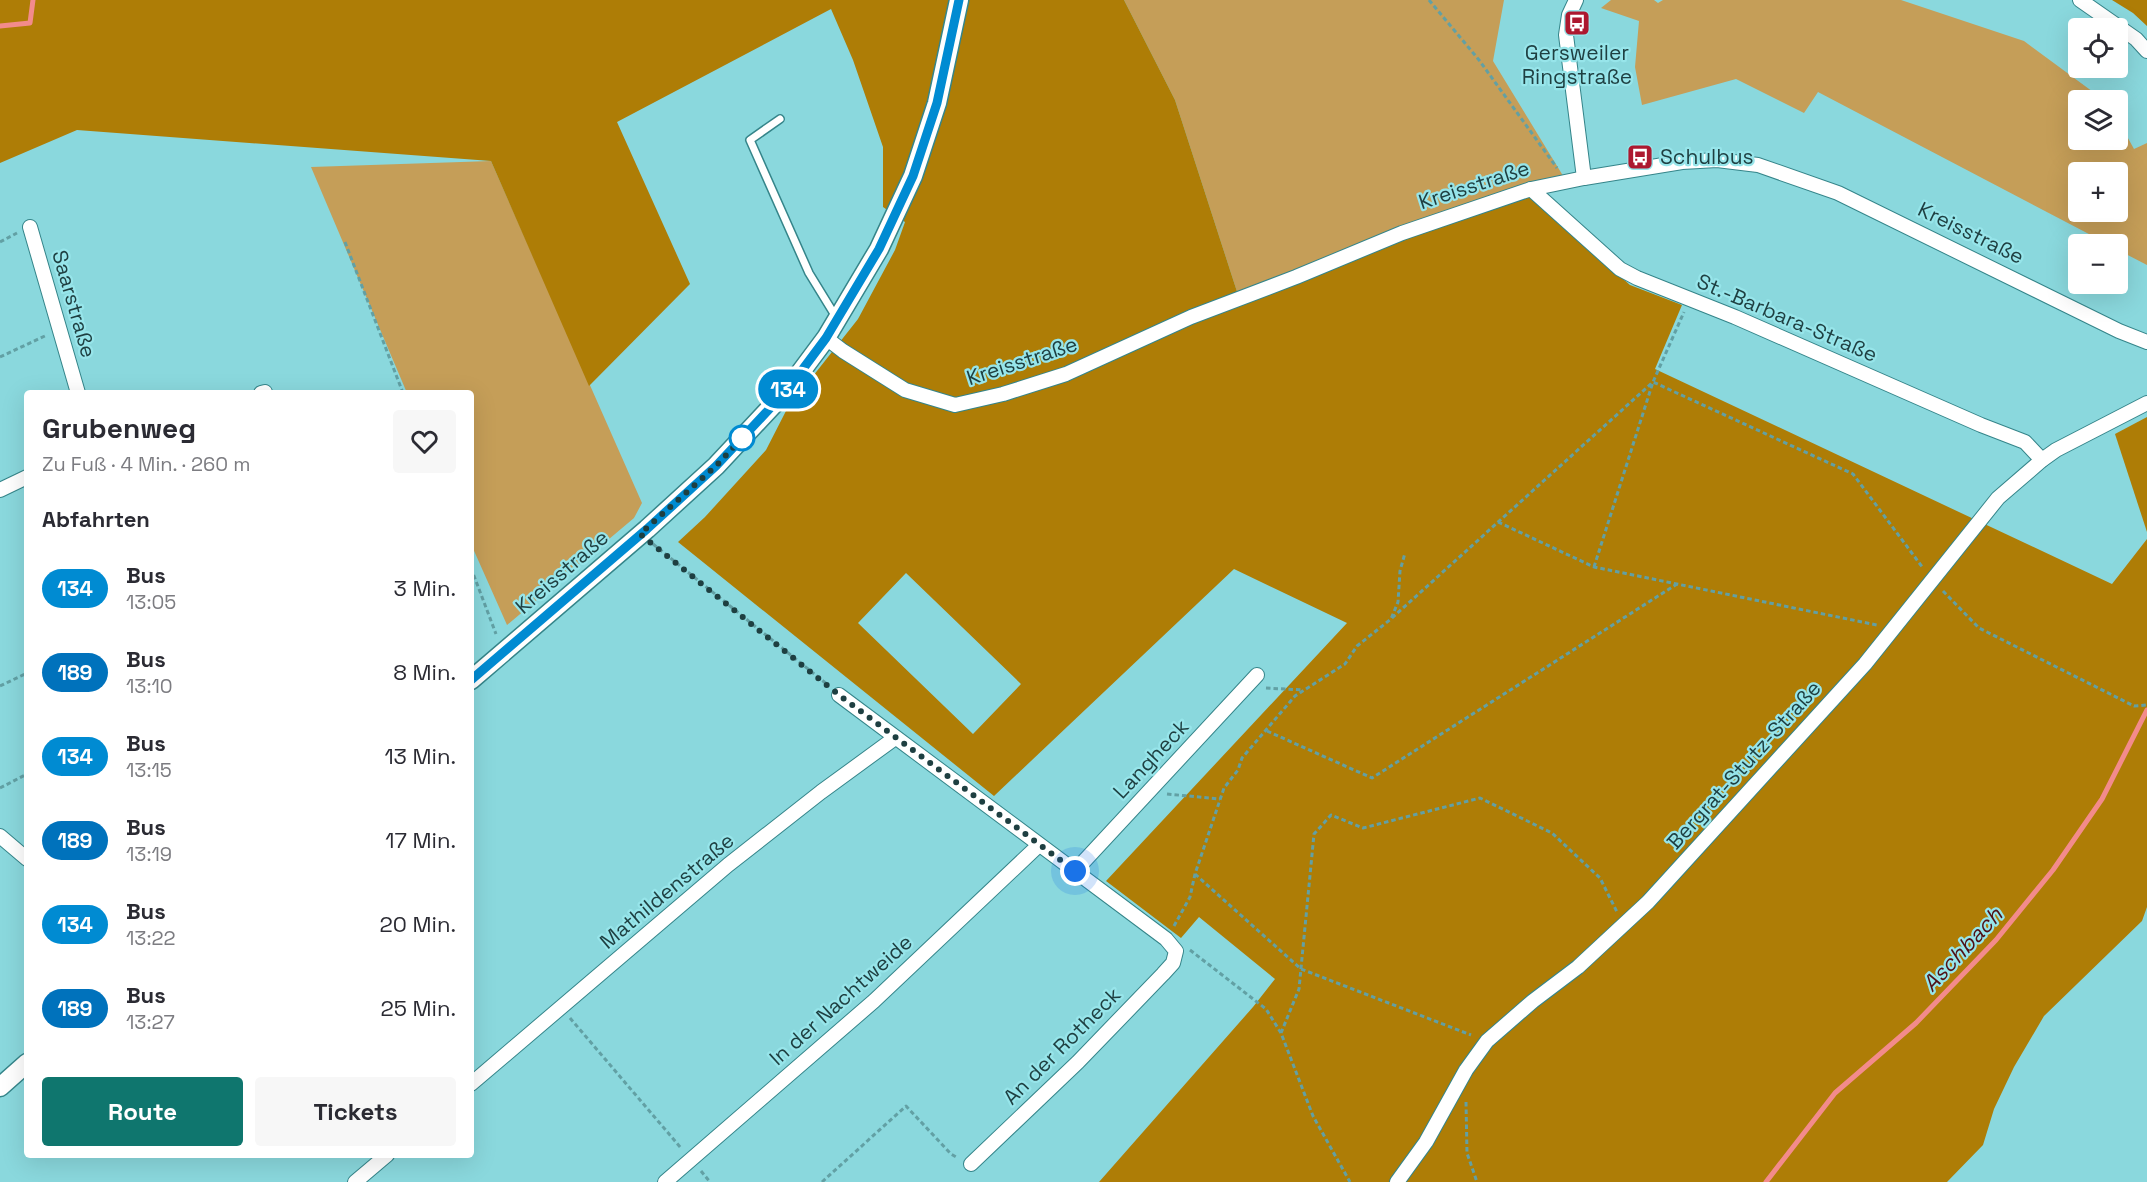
<!DOCTYPE html>
<html lang="de">
<head>
<meta charset="utf-8">
<style>
  body { margin:0; font-family:"Space Grotesk",sans-serif; background:#f7f7f7; color:#2b2b33; height:100vh; display:flex; flex-direction:column; font-size:22px; white-space:nowrap }
  * { box-sizing:border-box; margin:0 }
  p { font-size:20px; color:#7c7c81 }
  .icon { flex:none; width:33px; height:33px; fill:none; stroke:currentColor; stroke-width:2; stroke-linecap:round; stroke-linejoin:round }
  .map { position:relative; flex:1; overflow:hidden }
  .drawer { position:absolute; left:24px; top:390px; width:450px; height:768px; display:flex; flex-direction:column; background:#fff; border-radius:6px; box-shadow:0 6px 24px #0002 }
  .drawer>* { flex:none }
  .badge { padding:0 12px; border-radius:20px; font-size:21px; line-height:39px }
  .tools { position:absolute; left:2068px; top:18px; display:grid; gap:12px }
  .tools a { display:grid; place-items:center; width:60px; height:60px; border-radius:6px; background:#fff; box-shadow:0 6px 24px #0002; font-size:30px }
  .you { position:absolute; width:30px; height:30px; margin:-15px; border:4px solid #fff; border-radius:50%; background:#1a73e8; box-shadow:0 0 0 9px #1a73e833 }
  .map>.badge { position:absolute; translate:-50% -50%; box-shadow:0 0 0 3px #fff }
  h2 { padding:0 18px; font-size:22px; line-height:54px }
  .round { display:grid; place-items:center; flex:none; width:63px; height:63px; border-radius:6px; background:#f7f7f7 }
  .headline { display:flex; align-items:center; justify-content:space-between; height:102px; padding:0 18px }
  h1 { font-size:28px; font-weight:600; line-height:45px }
  .button { display:flex; gap:12px; margin-top:auto; padding:12px 18px }
  .button a { flex:1; height:69px; border-radius:6px; background:#0f766e; color:#fff; font-size:24px; font-weight:600; line-height:69px; text-align:center }
  .button a+a { background:#f7f7f7; color:#2b2b33 }
  ul { padding:0; list-style:none }
  li { display:flex; align-items:center; gap:18px; height:84px; padding:0 18px }
  li div { flex:1 }
  li b { display:block; font-size:22px }
  li em { font-style:normal }
  li .badge { min-width:66px; font-weight:700; text-align:center }
  .map>svg:first-child { display:block }
</style>
</head>
<body>
<div class="map">
<svg width="2147" height="1182" viewBox="0 0 2147 1182">
  <rect width="100%" height="100%" fill="#8ad8dd"/>
  <g fill="#c59e58" fill-rule="evenodd">
    <polygon points="1124,0 1504,0 1493,61 1568,184 1527,195 1241,304 1175,100"/>
    <path d="M1611,0h43l4,3 5,-3h238l123,41 80,59h-25v40h39v-20l16,29 13,-6v122l-29,-15v-6h-10l-290,-152 -14,21 -68,-34 -94,26 -7,-38 4,-46 -38,-13zM2118,172v40h-39v-40z"/>
    <polygon points="491,161 642,503 634,518 507,625 471,544 471,393 407,393 311,167"/>
  </g>
  <g fill="#ae7d06" fill-rule="evenodd">
    <path d="M0,0h1124l51,100 66,204 161,-67 125,-42 103,90 52,20 -27,64 457,215 35,-45v368l-5,14 -98,95 -30,51 -20,42 -11,36 -36,37h-848l154,-175 22,-28 -76,-62 -18,21 -75,-57 241,-258 -113,-54 -240,227 -316,-254 27,-25 61,-67 21,-41 71,-90 37,-69 10,-28 -22,-15v-60l-30,-87 -22,-51 -214,113 73,162 -101,102 -98,-225 -414,-31 -77,33zM906,573l115,111 -48,50 -115,-111z"/>
    <polygon points="2112,0 2147,0 2147,26 2133,13"/>
    <polygon points="2147,417 2147,532 2115,434"/>
  </g>
  <g fill="none" stroke-linecap="round" stroke-linejoin="round">
    <g stroke="#f38b8b" stroke-width="5">
      <polyline points="0,26 30,23 33,0"/>
      <polyline points="1766,1182 1835,1093 1916,1023 1996,940 2053,870 2102,799 2147,710"/>
    </g>
    <defs>
      <polyline id="service" points="780,119 750,140 809,273 836,317"/>
      <g id="minor">
        <polyline points="1576,0 1569,15 1566,35 1584,178"/>
        <polyline points="2080,0 2136,39 2147,51"/>
        <polyline points="1531,189 1620,269 1637,278 1735,317 1981,425 2025,442 2042,460"/>
        <polyline points="30,227 78,393"/>
        <polyline points="826,338 843,351 905,390 955,405 1003,394 1066,374 1191,317 1296,277 1402,233 1531,189 1584,178 1682,162 1717,160 1758,165 1838,193 2119,331 2147,342"/>
        <polyline points="261,393 265,392"/>
        <polyline points="0,490 27,477"/>
        <polyline points="839,695 1166,939 1176,951 1173,963 1163,974 1078,1062 971,1164"/>
        <polyline points="0,836 27,859"/>
        <polyline points="1075,871 1257,675"/>
        <polyline points="471,1084 728,865 821,792 895,738"/>
        <polyline points="355,1182 387,1155"/>
        <polyline points="665,1182 874,1001 1039,845"/>
        <polyline points="1397,1182 1426,1142 1466,1070 1487,1041 1533,1001 1578,967 1648,902 1865,664 1998,498 2042,460 2056,450 2147,403"/>
      </g>
      <g id="tertiary">
        <polyline points="471,680 647,529 716,466 788,389 826,338 879,249 913,176 937,103 959,0"/>
        <polyline points="0,1087 27,1063"/>
      </g>
    </defs>
    <use href="#service" stroke="#35858a" stroke-width="10"/>
    <use href="#minor" stroke="#35858a" stroke-width="16"/>
    <use href="#tertiary" stroke="#35858a" stroke-width="21"/>
    <g stroke="#62a0a4" stroke-width="3" stroke-dasharray="4.5 3" stroke-linecap="butt">
      <polyline points="1429,0 1479,60 1557,168"/>
      <polyline points="0,242 17,233"/>
      <polyline points="345,242 403,393"/>
      <polyline points="0,357 47,335"/>
      <polyline points="1498,522 1594,567 1877,625"/>
      <polyline points="653,544 828,685"/>
      <polyline points="1594,567 1653,382 1853,474 1923,568"/>
      <polyline points="471,568 496,634"/>
      <polyline points="1943,591 1979,628 2134,706 2147,705"/>
      <polyline points="1392,618 1653,382 1684,312"/>
      <polyline points="0,686 27,673"/>
      <polyline points="1266,688 1303,690"/>
      <polyline points="1267,731 1372,778 1677,584"/>
      <polyline points="0,788 27,774"/>
      <polyline points="1167,794 1220,799"/>
      <polyline points="1195,874 1301,969 1471,1035"/>
      <polyline points="1174,926 1190,897 1195,874 1224,788 1238,770 1242,758 1295,696 1345,664 1357,646 1391,619 1398,602 1400,571 1405,553"/>
      <polyline points="1190,950 1266,1009 1281,1033 1313,1116 1350,1182"/>
      <polyline points="570,1018 681,1148"/>
      <polyline points="1281,1033 1299,989 1314,834 1331,815 1363,828 1480,798 1552,833 1600,878 1617,912"/>
      <polyline points="1466,1102 1467,1153 1477,1182"/>
      <polyline points="701,1171 710,1182"/>
      <polyline points="822,1182 906,1106 951,1154 958,1158"/>
    </g>
    <use href="#service" stroke="#fff" stroke-width="7"/>
    <use href="#minor" stroke="#fff" stroke-width="14"/>
    <use href="#tertiary" stroke="#fff" stroke-width="18"/>
  </g>
  <g fill="none" stroke-linecap="round" stroke-linejoin="round">
    <defs>
      <polyline id="line" points="471,680 647,529 716,466 788,389 826,338 879,249 913,176 937,103 959,0"/>
    </defs>
    <use href="#line" stroke="#fff" stroke-width="14"/>
    <use href="#line" stroke="#008bd2" stroke-width="9"/>
    <polyline stroke="#1e3f41" stroke-width="6" stroke-dasharray="0 10.8" points="742,438 745,435 716,466 640,534 839,695 1075,871"/>
  </g>
  <defs>
    <symbol id="bus-square" viewBox="-11 -11 22 22"><rect x="-9" y="-9" width="18" height="18" rx="4" fill="#ad182f" stroke="#97e5ea"/><path d="M-5-6H5V4H4V6H2V4H-2V6H-4V4H-5ZM-3.5-4V0h7V-4ZM-3.5 1.2v1.5H-2V1.2ZM2 1.2v1.5H3.5V1.2Z" fill="#fff"/></symbol>
  </defs>
  <g fill-rule="evenodd">
    <use href="#bus-square" x="1562" y="8" width="30" height="30"/>
    <use href="#bus-square" x="1625" y="142" width="30" height="30"/>
  </g>
  <circle fill="#fff" stroke="#008bd2" stroke-width="3" cx="742" cy="438" r="12"/>
  <g text-anchor="middle" stroke-width="4.5" stroke-linejoin="round" paint-order="stroke">
    <g font-size="21" fill="#1e3f41" stroke="#97e5ea">
      <text x="1577" y="60">Gersweiler<tspan x="1577" dy="24">Ringstraße</tspan></text>
      <text x="1660" y="164" text-anchor="start">Schulbus</text>
    </g>
    <g font-size="21" fill="#1e3f41" stroke="#97e5ea">
      <text transform="translate(1474 185) rotate(-18)" y="7">Kreisstraße</text>
      <text transform="translate(1971 233) rotate(26)" y="7">Kreisstraße</text>
      <text transform="translate(74 304) rotate(74)" y="7">Saarstraße</text>
      <text transform="translate(1787 318) rotate(23)" y="7">St.-Barbara-Straße</text>
      <text transform="translate(1022 361) rotate(-18)" y="7">Kreisstraße</text>
      <text transform="translate(562 572) rotate(-41)" y="7">Kreisstraße</text>
      <text transform="translate(1151 759) rotate(-47)" y="7">Langheck</text>
      <text transform="translate(1744 765) rotate(-48)" y="7">Bergrat-Stutz-Straße</text>
      <text transform="translate(667 891) rotate(-40)" y="7">Mathildenstraße</text>
      <text transform="translate(841 1000) rotate(-42)" y="7">In der Nachtweide</text>
      <text transform="translate(1062 1046) rotate(-45)" y="7">An der Rotheck</text>
    </g>
    <g font-size="22" font-style="italic" fill="#501016" stroke="#97e5ea">
      <text transform="translate(1962 949) rotate(-47)" y="8">Aschbach</text>
    </g>
  </g>
</svg>
<div class="tools">
<a><svg class="icon" aria-label="locate" viewBox="0 0 24 24"><circle cx="12" cy="12" r="6"/><path d="M12 2v4M12 18v4M2 12h4M18 12h4"/></svg></a>
<a><svg class="icon" aria-label="layers" viewBox="0 0 24 24"><path d="M12 4l9 5-9 5-9-5zM3 14l9 5 9-5"/></svg></a>
<a>+</a>
<a>−</a>
</div>
<div class="you" style="left:1075px;top:871px"></div>
<b class="badge" style="left:788px;top:389px;background:#008bd2;color:#fff">134</b>
<section class="drawer">
<div class="headline"><div><h1>Grubenweg</h1><p>Zu Fuß · 4 Min. · 260 m</p></div><a class="round"><svg class="icon" aria-label="heart" viewBox="0 0 24 24"><path d="M12 20l-8-8c-3-5 5-10 8-4 3-6 11-1 8 4z"/></svg></a></div>
<h2>Abfahrten</h2>
<ul>
<li><span class="badge" style="background:#008bd2;color:#fff">134</span><div><b>Bus</b><p>13:05</p></div><em>3 Min.</em></li>
<li><span class="badge" style="background:#0072bc;color:#fff">189</span><div><b>Bus</b><p>13:10</p></div><em>8 Min.</em></li>
<li><span class="badge" style="background:#008bd2;color:#fff">134</span><div><b>Bus</b><p>13:15</p></div><em>13 Min.</em></li>
<li><span class="badge" style="background:#0072bc;color:#fff">189</span><div><b>Bus</b><p>13:19</p></div><em>17 Min.</em></li>
<li><span class="badge" style="background:#008bd2;color:#fff">134</span><div><b>Bus</b><p>13:22</p></div><em>20 Min.</em></li>
<li><span class="badge" style="background:#0072bc;color:#fff">189</span><div><b>Bus</b><p>13:27</p></div><em>25 Min.</em></li>
</ul>
<div class="button"><a>Route</a><a>Tickets</a></div>
</section>
</div>
</body>
</html>
